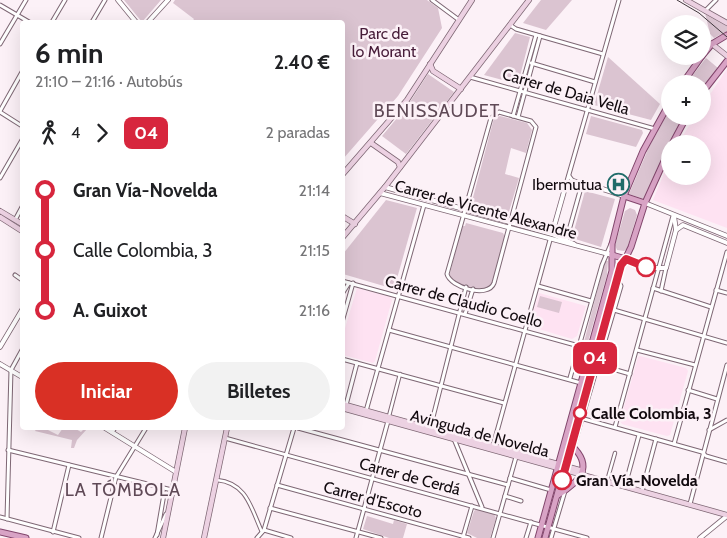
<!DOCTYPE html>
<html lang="es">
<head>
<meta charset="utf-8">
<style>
  body { margin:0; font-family:Cabin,sans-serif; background:#f2f2f2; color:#202124; height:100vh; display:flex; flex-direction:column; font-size:19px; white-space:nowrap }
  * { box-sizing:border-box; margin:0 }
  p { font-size:16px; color:#757577 }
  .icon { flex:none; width:28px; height:28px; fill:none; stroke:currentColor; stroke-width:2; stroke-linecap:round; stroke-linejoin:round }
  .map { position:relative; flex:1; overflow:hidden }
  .drawer { position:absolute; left:20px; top:20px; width:325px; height:410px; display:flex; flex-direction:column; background:#fff; border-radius:5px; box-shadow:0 5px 20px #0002 }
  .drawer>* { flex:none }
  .badge { padding:0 10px; border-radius:8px; font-size:18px; line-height:32px }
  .tools { position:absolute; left:661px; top:15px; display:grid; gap:10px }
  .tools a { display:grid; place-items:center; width:50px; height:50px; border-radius:50%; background:#fff; box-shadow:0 5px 20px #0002; font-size:25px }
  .map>.badge { position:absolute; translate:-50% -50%; box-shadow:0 0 0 2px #fff }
  .legs { display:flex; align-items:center; gap:8px; height:55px; padding:0 15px; font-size:16px }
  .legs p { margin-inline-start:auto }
  .summary { display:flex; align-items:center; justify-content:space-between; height:85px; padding:0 15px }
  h1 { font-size:28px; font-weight:700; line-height:38px }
  .primary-button { display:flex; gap:10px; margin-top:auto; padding:10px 15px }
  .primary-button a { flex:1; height:58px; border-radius:30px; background:#d93025; color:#fff; font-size:20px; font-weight:700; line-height:58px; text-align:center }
  .primary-button a+a { background:#f2f2f2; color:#202124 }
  ul { padding:0 15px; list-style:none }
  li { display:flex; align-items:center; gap:18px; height:60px; font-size:19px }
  li i { display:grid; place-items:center; width:8px; height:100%; margin:0 6px; background:currentColor }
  li i::after { content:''; width:12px; height:12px; margin:-6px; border:4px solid; border-radius:50%; background:#fff }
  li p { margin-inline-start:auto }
  li:first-child i { background:linear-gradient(#0000 50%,currentColor 0) }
  li:last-child i { background:linear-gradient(currentColor 50%,#0000 0) }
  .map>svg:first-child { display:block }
</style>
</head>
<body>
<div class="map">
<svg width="727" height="538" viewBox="0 0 727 538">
  <rect width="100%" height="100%" fill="#fcf1f7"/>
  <g fill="#fee2f2">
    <polygon points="727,69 727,228 653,200 670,159 670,176 702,176 702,144 678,144 695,116 702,116 703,105"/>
    <polygon points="357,288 390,297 392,300 375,361 373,363 343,355 343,335"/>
    <polygon points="539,293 586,306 577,336 572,339 529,326"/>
    <polygon points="640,356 686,368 688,371 670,435 667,436 622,424 620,421 638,357"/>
  </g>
  <g fill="#dbc4d1">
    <polygon points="124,0 161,0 142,22"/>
    <polygon points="175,0 427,0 438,8 442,28 398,96 343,159 342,22 192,22 194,19 173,3"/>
    <polygon points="541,0 572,0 546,30 523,23"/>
    <polygon points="705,13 727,26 727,31 714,38 710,34"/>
    <polygon points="515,33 530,37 518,84 484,75"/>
    <polygon points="608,57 660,104 651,120 594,105"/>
    <polygon points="706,58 718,68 703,89 702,84 686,84"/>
    <polygon points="428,74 454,92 406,154 382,136 408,105"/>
    <polygon points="670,109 670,116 685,116 670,141 644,199 629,194 649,147"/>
    <polygon points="500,116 527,123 532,130 526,153 511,148 505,174 519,178 508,215 471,205 494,118"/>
    <polygon points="591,116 642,130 643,133 636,147 586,134"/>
    <polygon points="585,191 615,199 601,247 572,238"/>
    <polygon points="386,200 417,208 394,289 343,274 343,254"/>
    <polygon points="630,208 635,210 637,215 627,249 624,251 617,250 615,245 625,211"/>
    <path d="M466,223l37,10 2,4 -13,48 -3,4c-12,0 -31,-3 -40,-12l13,-51h3z"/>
    <polygon points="605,261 608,261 607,275 580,370 577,369"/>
    <polygon points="540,296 562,302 559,313 537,307"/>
    <polygon points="37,428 44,428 58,435 63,428 74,428 81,432 85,428 87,429 77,440 74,448 71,448 72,440 35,431"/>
    <polygon points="477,509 494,514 496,518 490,538 477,538 467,533 474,511"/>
    <polygon points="367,516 393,524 394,520 407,524 403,538 389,538 363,529"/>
  </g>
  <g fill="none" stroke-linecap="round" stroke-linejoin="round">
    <defs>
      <g id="pedestrian">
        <polyline points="389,416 400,374"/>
        <path d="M217,480c30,3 34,28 45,52"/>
        <polyline points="607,481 615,453"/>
      </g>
      <g id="minor">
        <polyline points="432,0 459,20"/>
        <polyline points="0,5 29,22"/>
        <polyline points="705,11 716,0"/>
        <polyline points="52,22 65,0"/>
        <polyline points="92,22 105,0"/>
        <polyline points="510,25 516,29 603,54"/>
        <polyline points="0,44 26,0"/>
        <polyline points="531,63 595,82"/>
        <polyline points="470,77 655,129"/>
        <polyline points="0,111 22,72"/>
        <polyline points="0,112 22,126"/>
        <path d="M499,112l32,9 5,6 -42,156c-6,16 -44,4 -47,-9l44,-156z"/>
        <polyline points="513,116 536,35"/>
        <polyline points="518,117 540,36"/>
        <polyline points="0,178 22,140"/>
        <polyline points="565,188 619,0"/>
        <polyline points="15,220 22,207"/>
        <polyline points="566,241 582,184 572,180 569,176"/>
        <polyline points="15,275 22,280"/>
        <polyline points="342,281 579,346"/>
        <polyline points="538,286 591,301"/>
        <polyline points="653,288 711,307"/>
        <polyline points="716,290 727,293"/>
        <polyline points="661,291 666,268"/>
        <polyline points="342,294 349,283"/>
        <polyline points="614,310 727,343"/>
        <polyline points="465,314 473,289"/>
        <polyline points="342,322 353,283"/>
        <polyline points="389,330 581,383"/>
        <polyline points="637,350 695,365"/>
        <polyline points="342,359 504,403"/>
        <polyline points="599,365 630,374"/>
        <polyline points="570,378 602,265 611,244"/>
        <polyline points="688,390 717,399"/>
        <polyline points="346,405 357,363"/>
        <polyline points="366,411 424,205"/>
        <polyline points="584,419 702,452 706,456 727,462"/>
        <polyline points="615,427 673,216"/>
        <polyline points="298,428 508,485"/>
        <polyline points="430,429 466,287"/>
        <polyline points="709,430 727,420"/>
        <polyline points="112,432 115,428"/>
        <polyline points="225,438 587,538"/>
        <polyline points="454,439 482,507"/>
        <polyline points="674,444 727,252"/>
        <polyline points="493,446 550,240"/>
        <polyline points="573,449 614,310 621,286 617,279"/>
        <polyline points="8,450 172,490"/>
        <polyline points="628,475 639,435"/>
        <polyline points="510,478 551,490"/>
        <polyline points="277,485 469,538"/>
        <polyline points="642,491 656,439"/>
        <polyline points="505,496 521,501"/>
        <polyline points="690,504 727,365"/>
        <polyline points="270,508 381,538"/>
        <polyline points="0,517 79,538"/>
        <polyline points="7,519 11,370 22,350"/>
        <polyline points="264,530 291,538"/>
        <polyline points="53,532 69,465"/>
        <polyline points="157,535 164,494 160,488"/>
        <polyline points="463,537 472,506"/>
        <polyline points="101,538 116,477 146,428"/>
        <polyline points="155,538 166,514"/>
        <polyline points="257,538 264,530 294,428"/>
        <polyline points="356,538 388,421"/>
        <polyline points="493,538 516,457"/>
        <polyline points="526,538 531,522"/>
        <polyline points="551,538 565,491"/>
      </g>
      <g id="tertiary">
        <polyline points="118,0 136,22"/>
        <polyline points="148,22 168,0"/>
        <polyline points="385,187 552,234 574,244"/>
        <polyline points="380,193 612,255"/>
        <polyline points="645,203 727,236"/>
        <polyline points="674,216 676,230"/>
        <path d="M552,234l13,-46c15,-11 43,4 59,8"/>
        <polyline points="626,259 650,268 666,268 676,230 683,225 727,243"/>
        <polyline points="0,347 22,310"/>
        <polyline points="0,364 22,377"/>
        <polyline points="105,428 176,472"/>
        <polyline points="700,538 727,516"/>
      </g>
      <g id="secondary">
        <polyline points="686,0 727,23"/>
        <polyline points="712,44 727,56"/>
        <polyline points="430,64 433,71 461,89"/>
        <polyline points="371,143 398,162 400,167"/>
        <polyline points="342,175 407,100 472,0"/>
        <polyline points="0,211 22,224"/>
        <polyline points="342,216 355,224"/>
        <polyline points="0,217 22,231"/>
        <polyline points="342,238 385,187 529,0"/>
        <polyline points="342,404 583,471"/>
        <polyline points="342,408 727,515"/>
        <polyline points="163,538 185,428"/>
        <polyline points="204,538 227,428"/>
      </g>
      <g id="primary">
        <polyline points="702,56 712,44 727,35"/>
        <polyline points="682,84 702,56"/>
        <polyline points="702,93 727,61"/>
        <polyline points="672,144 687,116"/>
        <polyline points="624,196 645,203"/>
        <polyline points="612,255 626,259"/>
        <path d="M558,495c21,-13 37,-28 13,-50"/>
        <polyline points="0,532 26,538"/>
        <polyline points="538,538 612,271 612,244 624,196 643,151 670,102"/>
        <polyline points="545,538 619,272 631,247 645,203 670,148"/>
      </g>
    </defs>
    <use href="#pedestrian" stroke="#7e6774" stroke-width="4.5"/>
    <use href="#minor" stroke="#7e6774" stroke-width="5"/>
    <use href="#tertiary" stroke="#7e6774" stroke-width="5.5"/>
    <use href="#secondary" stroke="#7e6774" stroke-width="6"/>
    <use href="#primary" stroke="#82466c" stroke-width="7"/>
    <use href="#pedestrian" stroke="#fff" stroke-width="2.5"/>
    <use href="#minor" stroke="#fff" stroke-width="3"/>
    <use href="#tertiary" stroke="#fff" stroke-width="4"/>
    <use href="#secondary" stroke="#ecd1e2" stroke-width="4.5"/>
    <use href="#primary" stroke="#d8a3c5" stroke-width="5"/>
    <polyline stroke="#41383d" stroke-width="1" points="677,0 699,13 727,37"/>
  </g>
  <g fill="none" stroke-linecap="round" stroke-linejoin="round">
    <defs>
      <polyline id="line-1" points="562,480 621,265 626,259 646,267"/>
    </defs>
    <use href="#line-1" stroke="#fff" stroke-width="11"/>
    <use href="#line-1" stroke="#d7263d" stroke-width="8"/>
  </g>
  <defs>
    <symbol id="hospital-ring" viewBox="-11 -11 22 22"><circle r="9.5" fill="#fcf1f7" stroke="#206c6a" stroke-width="1.5"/><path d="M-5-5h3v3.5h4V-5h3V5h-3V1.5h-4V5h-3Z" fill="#206c6a"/></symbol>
  </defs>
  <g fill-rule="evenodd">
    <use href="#hospital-ring" x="606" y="172" width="25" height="25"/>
  </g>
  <g fill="#fff" stroke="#d7263d" stroke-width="2.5">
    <circle cx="646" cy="267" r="9"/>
    <circle cx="580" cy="413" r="6"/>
    <circle cx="562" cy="480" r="9"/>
  </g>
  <g text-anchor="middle" stroke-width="5" stroke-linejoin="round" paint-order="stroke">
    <g font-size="16" fill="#471c39" stroke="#fcf1f7">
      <text x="384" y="39">Parc de<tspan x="384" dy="18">lo Morant</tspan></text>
    </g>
    <g font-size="16" fill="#120a0f" stroke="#fcf1f7">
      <text transform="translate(566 91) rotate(16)" y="6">Carrer de Daia Vella</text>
      <text transform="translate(486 209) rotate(15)" y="6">Carrer de Vicente Alexandre</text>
      <text transform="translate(464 301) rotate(15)" y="6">Carrer de Claudio Coello</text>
      <text transform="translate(480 433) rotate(15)" y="6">Avinguda de Novelda</text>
      <text transform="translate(410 476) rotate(15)" y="6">Carrer de Cerdá</text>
      <text transform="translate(373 499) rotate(15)" y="6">Carrer d'Escoto</text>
    </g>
    <g font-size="16" fill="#120a0f" stroke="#fcf1f7" text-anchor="end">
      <text x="602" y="190">Ibermutua</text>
    </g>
    <g font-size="16" font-weight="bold" fill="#120a0f" stroke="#fcf1f7" text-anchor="start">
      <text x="591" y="419">Calle Colombia, 3</text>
      <text x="576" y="486">Gran Vía-Novelda</text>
    </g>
    <g font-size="18" letter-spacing="1" fill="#5f4956" stroke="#fcf1f7">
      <text x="437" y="117">BENISSAUDET</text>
      <text x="123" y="496">LA TÓMBOLA</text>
    </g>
  </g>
</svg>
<div class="tools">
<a><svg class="icon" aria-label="layers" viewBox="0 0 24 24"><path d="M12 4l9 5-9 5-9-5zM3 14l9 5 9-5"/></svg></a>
<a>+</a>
<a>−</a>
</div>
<b class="badge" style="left:595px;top:358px;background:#d7263d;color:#fff">04</b>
<section class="drawer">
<div class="summary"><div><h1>6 min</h1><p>21:10 – 21:16 · Autobús</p></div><b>2.40 €</b></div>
<div class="legs"><svg class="icon" aria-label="walk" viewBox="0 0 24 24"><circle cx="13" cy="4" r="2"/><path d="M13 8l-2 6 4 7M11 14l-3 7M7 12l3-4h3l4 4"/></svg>4<svg class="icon" aria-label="forward" viewBox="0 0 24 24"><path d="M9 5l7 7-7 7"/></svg><b class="badge" style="background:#d7263d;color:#fff">04</b><p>2 paradas</p></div>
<ul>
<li><i style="color:#d7263d"></i><b>Gran Vía-Novelda</b><p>21:14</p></li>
<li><i style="color:#d7263d"></i><span>Calle Colombia, 3</span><p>21:15</p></li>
<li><i style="color:#d7263d"></i><b>A. Guixot</b><p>21:16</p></li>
</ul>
<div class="primary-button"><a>Iniciar</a><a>Billetes</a></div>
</section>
</div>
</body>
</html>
